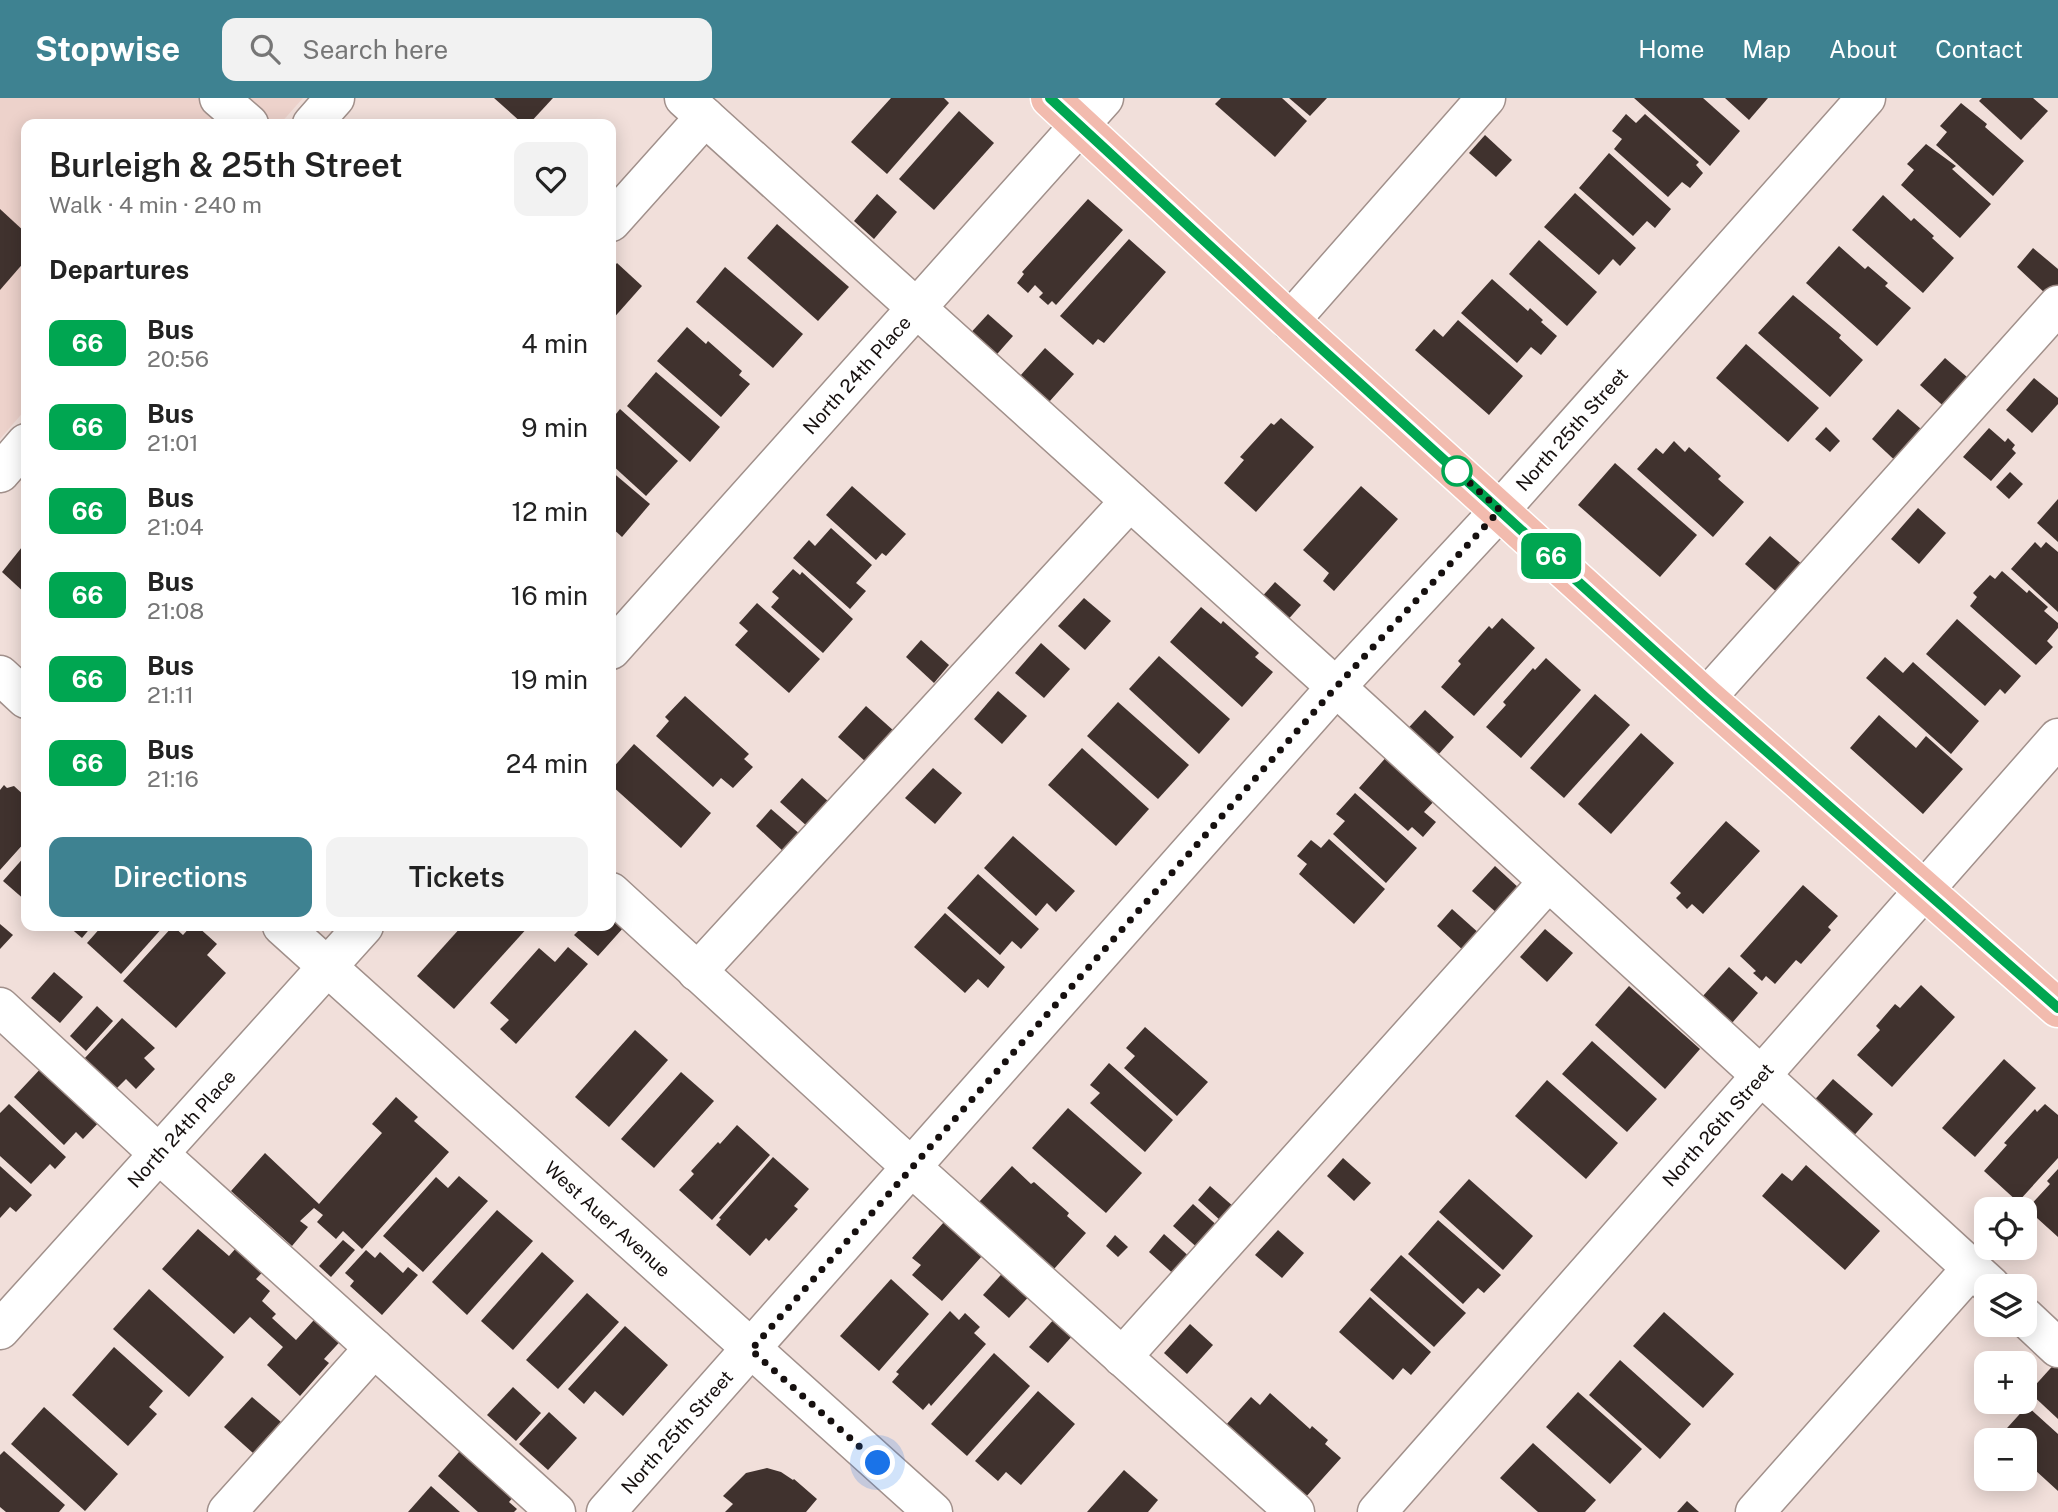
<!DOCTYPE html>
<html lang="en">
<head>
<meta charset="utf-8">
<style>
  body { margin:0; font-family:"Public Sans",sans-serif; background:#f2f2f2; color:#222; height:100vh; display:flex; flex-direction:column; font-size:26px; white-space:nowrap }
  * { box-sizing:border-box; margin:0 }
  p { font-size:23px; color:#767676 }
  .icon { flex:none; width:38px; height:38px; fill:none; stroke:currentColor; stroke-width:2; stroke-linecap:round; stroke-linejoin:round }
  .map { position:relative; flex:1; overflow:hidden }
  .drawer { position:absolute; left:21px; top:21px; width:595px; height:812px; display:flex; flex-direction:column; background:#fff; border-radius:14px; box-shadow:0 4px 18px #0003 }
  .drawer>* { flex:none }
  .badge { padding:0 14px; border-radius:10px; font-size:24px; line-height:46px }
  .tools { position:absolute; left:1974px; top:1099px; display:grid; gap:14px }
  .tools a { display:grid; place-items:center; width:63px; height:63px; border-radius:14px; background:#fff; box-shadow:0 4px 18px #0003; font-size:35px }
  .you { position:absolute; width:35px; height:35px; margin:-18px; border:5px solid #fff; border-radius:50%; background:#1a73e8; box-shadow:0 0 0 10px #1a73e833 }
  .map>.badge { position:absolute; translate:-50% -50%; box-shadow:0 0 0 4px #fff }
  h2 { padding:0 28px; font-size:26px; line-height:63px }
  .round { display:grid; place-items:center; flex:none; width:74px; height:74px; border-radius:14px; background:#f2f2f2 }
  .summary { display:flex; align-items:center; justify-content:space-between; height:119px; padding:0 28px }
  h1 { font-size:33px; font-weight:600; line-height:52px }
  .action { display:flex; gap:14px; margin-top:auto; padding:14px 28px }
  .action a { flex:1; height:80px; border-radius:14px; background:#3e8291; color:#fff; font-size:28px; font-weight:600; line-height:80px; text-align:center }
  .action a+a { background:#f2f2f2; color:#222 }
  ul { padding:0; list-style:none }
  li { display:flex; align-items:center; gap:21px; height:84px; padding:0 28px }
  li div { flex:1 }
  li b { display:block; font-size:26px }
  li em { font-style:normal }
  li .badge { min-width:77px; font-weight:700; text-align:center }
  header { display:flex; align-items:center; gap:42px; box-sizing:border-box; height:98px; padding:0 35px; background:#3e8291; color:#fff }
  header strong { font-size:33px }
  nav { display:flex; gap:38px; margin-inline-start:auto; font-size:24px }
  .search { width:490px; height:63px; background:#f2f2f2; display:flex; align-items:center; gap:18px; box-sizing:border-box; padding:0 24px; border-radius:14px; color:#767676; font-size:26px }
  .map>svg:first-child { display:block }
</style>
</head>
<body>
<header>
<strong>Stopwise</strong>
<div class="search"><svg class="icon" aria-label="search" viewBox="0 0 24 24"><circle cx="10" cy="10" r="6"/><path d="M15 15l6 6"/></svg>Search here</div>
<nav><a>Home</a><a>Map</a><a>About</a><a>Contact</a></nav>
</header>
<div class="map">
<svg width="2058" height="1414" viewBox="0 0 2058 1414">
  <rect width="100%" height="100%" fill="#f1dfda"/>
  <polygon fill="#edd2cb" points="0,0 303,0 280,26 26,26 26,311 0,341"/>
  <g fill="#40322e">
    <polygon points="494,0 553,0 529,26 523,26"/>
    <polygon points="891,0 944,0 949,5 887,76 851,44"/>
    <polygon points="1221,0 1282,0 1307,23 1275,59 1215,6"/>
    <polygon points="1289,0 1327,0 1310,18"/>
    <polygon points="1634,0 1703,0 1740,33 1710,68"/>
    <polygon points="1725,0 1768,0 1749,22"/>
    <polygon points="1982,0 2033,0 2048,13 2021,42 1979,3"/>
    <polygon points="1961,5 1987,26 1985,29 2024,63 1993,98 1936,47 1947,34 1940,28"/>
    <polygon points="959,13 994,45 934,112 899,81"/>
    <polygon points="1626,16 1636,25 1645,16 1699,64 1696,67 1703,75 1690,90 1682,84 1668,99 1614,51 1622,41 1612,33"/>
    <polygon points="1485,37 1512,62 1496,79 1469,55"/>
    <polygon points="1926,46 1956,68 1952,71 1991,106 1960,140 1901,87 1914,72 1907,66"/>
    <polygon points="1609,55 1671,111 1655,130 1647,123 1633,138 1579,90"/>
    <polygon points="1575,95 1636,150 1620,168 1613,161 1599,177 1544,129"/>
    <polygon points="877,96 897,114 874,141 854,123"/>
    <polygon points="1883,97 1911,123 1914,120 1934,138 1932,140 1954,160 1923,195 1852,132"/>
    <polygon points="1088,101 1123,132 1056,207 1052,203 1048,207 1039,199 1043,195 1035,187 1028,195 1017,185 1024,176 1022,174"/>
    <polygon points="0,111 26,135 26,162 0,192"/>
    <polygon points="777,126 849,189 818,223 747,160"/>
    <polygon points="1129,141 1166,174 1104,245 1098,241 1093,247 1060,218"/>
    <polygon points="1539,142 1597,194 1567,228 1509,176"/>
    <polygon points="1839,148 1865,171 1868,168 1888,185 1885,188 1911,210 1877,248 1806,185"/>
    <polygon points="2033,150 2058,171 2058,187 2048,198 2017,169"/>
    <polygon points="617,165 642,188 611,223 611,172"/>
    <polygon points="725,169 803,236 773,270 696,204"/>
    <polygon points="1492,181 1528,213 1530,210 1543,222 1541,224 1557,238 1541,257 1531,249 1517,265 1461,215"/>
    <polygon points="1793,197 1841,237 1839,240 1863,262 1830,299 1758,235"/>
    <polygon points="988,216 1013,238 991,263 966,240"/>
    <polygon points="1458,222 1523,278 1489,317 1415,252 1434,231 1443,239"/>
    <polygon points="687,229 706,246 708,243 742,273 739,277 750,286 721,319 657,263"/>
    <polygon points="1746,246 1819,310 1788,344 1716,280"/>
    <polygon points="1045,250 1074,276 1049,304 1020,278"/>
    <polygon points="1945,260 1974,285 1949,313 1920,287"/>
    <polygon points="656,274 720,329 690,364 627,308"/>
    <polygon points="2034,280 2058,300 2058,306 2032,335 2006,312"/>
    <polygon points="620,311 678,363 646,398 611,366 611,322"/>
    <polygon points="1898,311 1928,337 1901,368 1872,341"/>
    <polygon points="1281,320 1314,349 1256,414 1224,385 1244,362 1240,359 1271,325 1274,327"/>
    <polygon points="1826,329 1840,343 1830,354 1815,341"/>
    <polygon points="1989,330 2005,344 2008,340 2015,347 2012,351 2016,355 1991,383 1963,359"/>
    <polygon points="1674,343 1685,354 1689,349 1721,378 1718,381 1744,404 1713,439 1637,371 1656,350 1663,356"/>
    <polygon points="1615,365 1697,437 1660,479 1578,407"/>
    <polygon points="611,373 650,406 622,439 611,429"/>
    <polygon points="2010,374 2023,386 2009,401 1996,389"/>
    <polygon points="852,388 906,436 886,458 882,455 876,462 826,417"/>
    <polygon points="1361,388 1398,421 1334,493 1323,483 1329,475 1303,452"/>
    <polygon points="2058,401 2058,444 2037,425"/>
    <polygon points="1918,410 1946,435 1919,466 1891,441"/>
    <polygon points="831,430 872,467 856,485 866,493 850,511 793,460 809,442 815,448"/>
    <polygon points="1770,438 1805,469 1780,497 1745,466"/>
    <polygon points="26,444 26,496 2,474"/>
    <polygon points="2035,444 2041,450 2046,444 2058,454 2058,514 2011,471"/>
    <polygon points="793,471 800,477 802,474 853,521 823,555 771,509 779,500 772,494"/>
    <polygon points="2002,473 2027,495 2029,492 2048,509 2044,513 2058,525 2058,530 2047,543 2053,549 2036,567 1970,508 1977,499 1973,495 1990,477 1995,481"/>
    <polygon points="1275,484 1301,507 1285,525 1259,502"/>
    <polygon points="1084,500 1111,523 1085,552 1058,528"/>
    <polygon points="757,505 820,561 789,595 735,547 748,533 739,525"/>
    <polygon points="1201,509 1221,526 1223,523 1259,555 1255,559 1273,574 1242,609 1170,544"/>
    <polygon points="1502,520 1535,550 1474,618 1441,589 1461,566 1458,563 1489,528 1492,531"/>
    <polygon points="1957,521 2021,578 2005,596 2000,591 1985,608 1926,556"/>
    <polygon points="921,542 949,567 934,585 906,559"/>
    <polygon points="1041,545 1070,571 1044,600 1015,575"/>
    <polygon points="1159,558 1230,621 1199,656 1129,591"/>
    <polygon points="1885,559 1903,575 1913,564 1979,623 1951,656 1866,580"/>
    <polygon points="1546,560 1581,592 1521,660 1486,629 1506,607 1503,604 1533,570 1535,572"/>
    <polygon points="998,593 1027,618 1002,646 974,621"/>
    <polygon points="1595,596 1630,627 1564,700 1530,670"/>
    <polygon points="685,598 749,656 744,661 753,669 733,690 721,680 713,689 656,638 669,623 665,619"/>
    <polygon points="1118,604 1189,667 1158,701 1087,638"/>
    <polygon points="866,608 894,633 866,664 838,639"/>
    <polygon points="1425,612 1454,639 1430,666 1400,639"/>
    <polygon points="1879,617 1916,650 1926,638 1963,671 1923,716 1850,650"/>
    <polygon points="1641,635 1674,665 1611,736 1578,706"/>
    <polygon points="634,646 711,715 681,750 611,687 611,672"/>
    <polygon points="1082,650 1149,711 1116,748 1048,687"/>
    <polygon points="1389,656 1437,700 1424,714 1436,724 1423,739 1412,729 1408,733 1359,690"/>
    <polygon points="933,670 962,695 935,726 905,700"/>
    <polygon points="802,680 829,704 808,729 780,704"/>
    <polygon points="4,687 7,690 14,688 26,699 26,743 0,772 0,692"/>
    <polygon points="1355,695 1417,750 1386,785 1333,736 1345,723 1336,716"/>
    <polygon points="771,711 801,737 785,755 756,728"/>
    <polygon points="1726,723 1760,753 1703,816 1692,806 1687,811 1676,800 1681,795 1670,785"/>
    <polygon points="1013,738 1075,793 1056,814 1047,805 1036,818 984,770"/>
    <polygon points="1329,741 1385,791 1354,826 1299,776 1307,766 1297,758 1311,742 1321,750"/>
    <polygon points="26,757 26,803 3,783"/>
    <polygon points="1495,768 1520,791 1498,816 1472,793"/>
    <polygon points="978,776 1039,831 1021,851 1012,843 1000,857 947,810"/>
    <polygon points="1803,787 1838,818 1828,829 1831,832 1801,866 1796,862 1775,886 1766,878 1762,883 1753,875 1756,873 1740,858"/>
    <polygon points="1452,811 1481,837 1465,854 1437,828"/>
    <polygon points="945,815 1005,869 988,890 978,881 965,895 914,849"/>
    <polygon points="611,817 624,829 598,858 574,837 583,828 611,828"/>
    <polygon points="0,826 13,837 0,851"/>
    <polygon points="68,828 92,828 82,840"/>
    <polygon points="102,828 164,828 121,876 87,845"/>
    <polygon points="173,828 183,837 191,828 197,828 217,846 207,857 226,875 176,930 123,883"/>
    <polygon points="462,828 529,828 454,911 417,878"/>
    <polygon points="1545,831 1573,855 1547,884 1520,859"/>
    <polygon points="568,849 588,866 516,946 500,931 509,922 490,905 539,850 555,864"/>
    <polygon points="1729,869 1758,895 1732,925 1702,899"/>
    <polygon points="54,874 83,899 60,925 31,900"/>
    <polygon points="1921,887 1955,919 1892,989 1857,957 1880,932 1876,928 1895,906 1900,910"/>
    <polygon points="1629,888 1700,951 1665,991 1595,927"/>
    <polygon points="97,908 113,923 86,953 70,938"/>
    <polygon points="122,920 155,950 144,960 155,971 136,991 126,981 116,991 84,961"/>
    <polygon points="1145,929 1208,984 1177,1018 1124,970 1135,958 1126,950"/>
    <polygon points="635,932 668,962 609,1029 575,999"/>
    <polygon points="1592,943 1657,1001 1627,1034 1562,976"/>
    <polygon points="2004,961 2036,990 1975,1059 1942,1030"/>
    <polygon points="1109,965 1173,1022 1145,1054 1090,1005 1100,995 1090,987"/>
    <polygon points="44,967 102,1021 83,1041 76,1034 64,1047 14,999"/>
    <polygon points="681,974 714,1003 654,1070 621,1041"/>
    <polygon points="1833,981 1873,1016 1850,1042 1811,1006"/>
    <polygon points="1547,982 1618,1045 1586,1081 1515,1018"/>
    <polygon points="396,999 418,1019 414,1023 449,1054 362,1151 343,1133 336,1141 317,1124 323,1117 314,1110 300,1123 308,1129 292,1148 231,1093 265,1055 319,1106 382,1035 372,1026"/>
    <polygon points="9,1006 66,1059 55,1071 50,1066 31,1086 0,1058 0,1015"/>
    <polygon points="2045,1006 2058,1017 2058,1060 2018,1104 1984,1073 2007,1047 2004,1045 2035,1011 2037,1014"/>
    <polygon points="1068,1010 1142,1075 1106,1115 1032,1050"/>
    <polygon points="737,1027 770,1057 712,1122 679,1092 694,1076 691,1073 718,1044 720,1046"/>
    <polygon points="773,1059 809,1091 794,1108 798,1111 769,1143 766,1140 750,1158 716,1127 721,1121 719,1120"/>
    <polygon points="1343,1060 1371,1085 1354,1103 1327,1078"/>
    <polygon points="1806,1067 1880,1133 1845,1172 1762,1098 1782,1075 1792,1083"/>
    <polygon points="0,1068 32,1097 16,1114 10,1109 0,1120"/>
    <polygon points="1012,1068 1031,1086 1034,1084 1069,1115 1067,1118 1086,1135 1054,1171 979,1104"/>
    <polygon points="2058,1071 2058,1139 2027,1111 2050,1086 2047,1083"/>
    <polygon points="459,1078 488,1103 423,1174 383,1138 436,1079 448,1090"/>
    <polygon points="1469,1081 1533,1138 1503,1172 1439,1114"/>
    <polygon points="1210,1088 1234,1109 1221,1123 1198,1102"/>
    <polygon points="1193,1106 1220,1130 1200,1152 1173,1128"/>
    <polygon points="497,1112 533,1143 467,1217 432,1184"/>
    <polygon points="952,1115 990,1149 942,1203 912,1177 921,1167 912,1160"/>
    <polygon points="1438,1122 1501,1177 1484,1195 1478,1190 1463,1206 1408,1156"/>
    <polygon points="198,1131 229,1158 244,1141 271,1165 256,1181 270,1193 262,1203 276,1216 272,1220 296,1242 322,1213 347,1236 324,1261 329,1265 300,1298 267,1267 283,1249 250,1219 234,1236 162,1171"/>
    <polygon points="1278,1132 1304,1155 1282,1180 1255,1157"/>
    <polygon points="1164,1136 1192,1161 1177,1179 1149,1154"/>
    <polygon points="1115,1137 1128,1149 1118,1159 1106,1148"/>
    <polygon points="343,1142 355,1152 331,1179 319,1168"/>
    <polygon points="366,1152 375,1160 380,1154 403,1175 408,1169 418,1177 382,1217 350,1188 354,1183 345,1175"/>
    <polygon points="542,1154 574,1183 513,1252 481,1223"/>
    <polygon points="1401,1157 1466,1215 1434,1249 1370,1192"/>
    <polygon points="1007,1170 1033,1194 1009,1220 983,1197"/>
    <polygon points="891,1181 929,1216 879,1273 840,1238"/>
    <polygon points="149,1191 224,1259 189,1299 113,1231"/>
    <polygon points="587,1195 619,1224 558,1291 526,1262"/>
    <polygon points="1370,1199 1431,1254 1411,1277 1403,1270 1393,1282 1339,1234"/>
    <polygon points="950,1213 959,1222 965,1215 980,1229 974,1235 986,1246 931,1308 929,1305 923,1312 892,1284 899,1276 896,1274"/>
    <polygon points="1664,1214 1734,1276 1703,1310 1633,1248"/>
    <polygon points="1055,1220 1074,1236 1048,1265 1029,1249"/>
    <polygon points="1190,1226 1213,1247 1187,1276 1164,1255"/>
    <polygon points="625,1228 668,1267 623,1318 595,1293 584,1306 568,1291"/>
    <polygon points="114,1249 163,1293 149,1309 157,1316 128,1348 72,1297"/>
    <polygon points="994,1255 1030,1288 967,1358 931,1326"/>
    <polygon points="1620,1262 1691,1326 1660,1361 1589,1297"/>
    <polygon points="2058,1262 2058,1321 2029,1294"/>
    <polygon points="513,1289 541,1315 516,1343 487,1317"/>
    <polygon points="1038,1293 1075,1326 1021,1387 1006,1374 998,1383 975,1363"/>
    <polygon points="1578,1294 1642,1351 1610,1386 1546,1329"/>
    <polygon points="1270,1295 1310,1331 1312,1328 1328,1342 1325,1346 1341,1360 1305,1400 1225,1328 1251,1299 1260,1307"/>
    <polygon points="252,1299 281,1324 253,1355 224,1329"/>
    <polygon points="2027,1308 2058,1336 2058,1393 2025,1363 2025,1342 2001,1342 1998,1340"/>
    <polygon points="44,1309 118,1376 85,1413 11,1346"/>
    <polygon points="549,1314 577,1340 548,1372 519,1346"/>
    <polygon points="1533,1345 1596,1402 1585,1414 1538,1414 1500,1380"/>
    <polygon points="466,1346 519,1392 509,1404 517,1411 514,1414 478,1414 438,1378"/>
    <polygon points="4,1353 65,1407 59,1414 6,1414 0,1409 0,1357"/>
    <polygon points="767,1370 781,1374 793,1382 794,1381 817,1401 806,1414 725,1414 733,1406 723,1398 746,1375"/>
    <polygon points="1124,1372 1158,1402 1148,1414 1087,1414"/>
    <polygon points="431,1388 460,1414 408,1414"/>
    <polygon points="1687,1403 1699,1414 1677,1414"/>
  </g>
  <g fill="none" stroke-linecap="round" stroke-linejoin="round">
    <defs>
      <g id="minor">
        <polyline points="219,0 249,26"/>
        <polyline points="684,0 1336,589 1991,1188"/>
        <polyline points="312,26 335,0"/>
        <polyline points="611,124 705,19"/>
        <polyline points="1290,223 1486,0"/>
        <polyline points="0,375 26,345"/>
        <path id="s1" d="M611,552l493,-552"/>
        <polyline points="0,577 26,601"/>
        <polyline points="1706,600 2058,207"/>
        <polyline points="611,794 888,1048 1295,1414"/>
        <path id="s2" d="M282,828l651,586"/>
        <polyline points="697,874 1130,403"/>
        <polyline points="0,909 159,1056 556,1414"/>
        <polyline points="2025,1219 2058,1250"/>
        <path id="s3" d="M0,1232l364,-404"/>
        <polyline points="1122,1259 1548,784"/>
        <polyline points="227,1414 374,1250"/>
        <path id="s4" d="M606,1414l730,-825 164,-177 366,-412"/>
        <path id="s5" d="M1377,1414l681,-774"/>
        <polyline points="1755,1414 1971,1171"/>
      </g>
      <polyline id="major" points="1050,0 1290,223 1706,600 2058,910"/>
    </defs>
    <use href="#minor" stroke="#a1908b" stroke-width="41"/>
    <use href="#major" stroke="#fff" stroke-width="41"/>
    <use href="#minor" stroke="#fff" stroke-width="38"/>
    <use href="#major" stroke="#f2bbae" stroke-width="38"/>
  </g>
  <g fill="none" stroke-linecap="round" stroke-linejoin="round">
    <defs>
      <polyline id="line" points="1050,0 1290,222 1706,600 2058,910"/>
    </defs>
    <use href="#line" stroke="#fff" stroke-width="16"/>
    <use href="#line" stroke="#00a651" stroke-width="10"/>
    <polyline stroke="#16100f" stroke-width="7" stroke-dasharray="0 12.6" points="878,1365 751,1252 1336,589 1500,412 1452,369 1457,373"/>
  </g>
  <circle fill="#fff" stroke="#00a651" stroke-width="3.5" cx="1457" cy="373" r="14"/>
  <g text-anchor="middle" stroke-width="7" stroke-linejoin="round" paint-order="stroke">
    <g font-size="19" fill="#16100f" stroke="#fff">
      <text dy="7" stroke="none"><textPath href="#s1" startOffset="369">North 24th Place</textPath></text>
      <text dy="7" stroke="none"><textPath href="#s4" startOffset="1451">North 25th Street</textPath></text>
      <text dy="7" stroke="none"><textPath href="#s5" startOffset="516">North 26th Street</textPath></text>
      <text dy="7" stroke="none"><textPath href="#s3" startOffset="271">North 24th Place</textPath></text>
      <text dy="7" stroke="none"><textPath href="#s2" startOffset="438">West Auer Avenue</textPath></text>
      <text dy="7" stroke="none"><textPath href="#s4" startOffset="107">North 25th Street</textPath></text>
    </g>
  </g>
</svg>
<div class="tools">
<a><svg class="icon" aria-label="locate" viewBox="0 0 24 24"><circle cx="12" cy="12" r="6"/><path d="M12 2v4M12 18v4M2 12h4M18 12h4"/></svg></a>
<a><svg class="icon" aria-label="layers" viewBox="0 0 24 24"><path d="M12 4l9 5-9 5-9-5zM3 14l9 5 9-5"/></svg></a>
<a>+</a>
<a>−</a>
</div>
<div class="you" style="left:878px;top:1365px"></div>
<b class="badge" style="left:1551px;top:458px;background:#00a651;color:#fff">66</b>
<section class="drawer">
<div class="summary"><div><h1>Burleigh &amp; 25th Street</h1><p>Walk · 4 min · 240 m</p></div><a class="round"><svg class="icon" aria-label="heart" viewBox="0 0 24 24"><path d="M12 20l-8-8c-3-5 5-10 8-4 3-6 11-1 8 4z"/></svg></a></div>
<h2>Departures</h2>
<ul>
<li><span class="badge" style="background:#00a651;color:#fff">66</span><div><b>Bus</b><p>20:56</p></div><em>4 min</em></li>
<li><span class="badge" style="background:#00a651;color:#fff">66</span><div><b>Bus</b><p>21:01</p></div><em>9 min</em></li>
<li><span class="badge" style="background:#00a651;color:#fff">66</span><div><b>Bus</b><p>21:04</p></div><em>12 min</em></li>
<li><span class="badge" style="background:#00a651;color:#fff">66</span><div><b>Bus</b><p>21:08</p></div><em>16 min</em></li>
<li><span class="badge" style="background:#00a651;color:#fff">66</span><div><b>Bus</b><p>21:11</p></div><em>19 min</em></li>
<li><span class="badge" style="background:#00a651;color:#fff">66</span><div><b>Bus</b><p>21:16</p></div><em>24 min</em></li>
</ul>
<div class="action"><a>Directions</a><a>Tickets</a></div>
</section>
</div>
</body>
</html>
